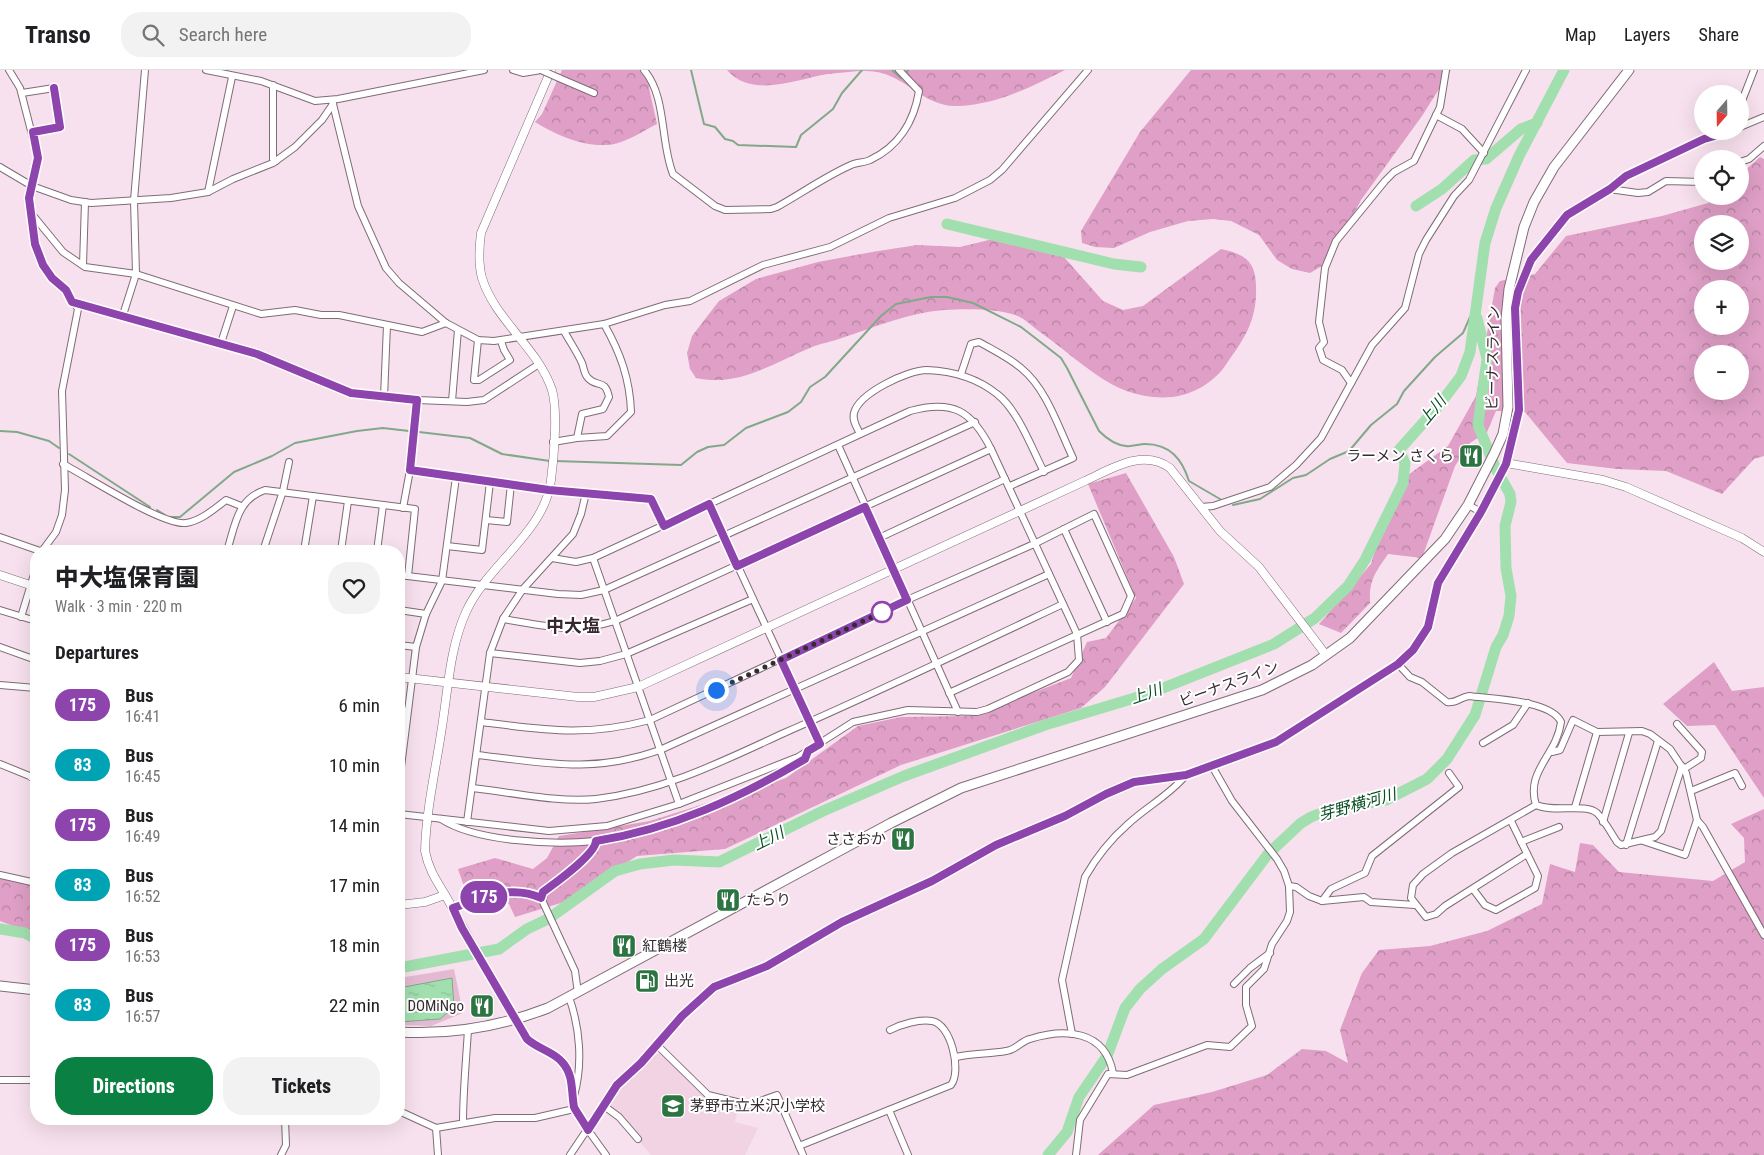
<!DOCTYPE html>
<html lang="en">
<head>
<meta charset="utf-8">
<style>
  body { margin:0; font-family:"Roboto Condensed","Noto Sans JP",sans-serif; background:#f2f2f2; color:#202124; height:100vh; display:flex; flex-direction:column; font-size:19px; white-space:nowrap }
  * { box-sizing:border-box; margin:0 }
  p { font-size:16px; color:#757577 }
  .icon { flex:none; width:28px; height:28px; fill:none; stroke:currentColor; stroke-width:2; stroke-linecap:round; stroke-linejoin:round }
  .map { position:relative; flex:1; overflow:hidden }
  .panel { position:absolute; left:30px; top:475px; width:375px; height:580px; display:flex; flex-direction:column; background:#fff; border-radius:20px; box-shadow:0 5px 20px #0002 }
  .panel>* { flex:none }
  .badge { padding:0 10px; border-radius:16px; font-size:18px; line-height:32px }
  .needle { width:32px; rotate:200deg }
  .controls { position:absolute; left:1694px; top:15px; display:grid; gap:10px }
  .controls a { display:grid; place-items:center; width:55px; height:55px; border-radius:50%; background:#fff; box-shadow:0 5px 20px #0002; font-size:25px }
  .you { position:absolute; width:25px; height:25px; margin:-12px; border:4px solid #fff; border-radius:50%; background:#1a73e8; box-shadow:0 0 0 8px #1a73e833 }
  .map>.badge { position:absolute; translate:-50% -50%; box-shadow:0 0 0 2px #fff }
  h2 { padding:0 25px; font-size:19px; line-height:45px }
  .round { display:grid; place-items:center; flex:none; width:52px; height:52px; border-radius:20px; background:#f2f2f2 }
  .headline { display:flex; align-items:center; justify-content:space-between; height:85px; padding:0 25px }
  h1 { font-size:24px; font-weight:800; line-height:38px }
  .primary-button { display:flex; gap:10px; margin-top:auto; padding:10px 25px }
  .primary-button a { flex:1; height:58px; border-radius:20px; background:#0b8043; color:#fff; font-size:20px; font-weight:800; line-height:58px; text-align:center }
  .primary-button a+a { background:#f2f2f2; color:#202124 }
  ul { padding:0; list-style:none }
  li { display:flex; align-items:center; gap:15px; height:60px; padding:0 25px }
  li div { flex:1 }
  li b { display:block; font-size:19px }
  li em { font-style:normal }
  li .badge { min-width:55px; font-weight:700; text-align:center }
  header { display:flex; align-items:center; gap:30px; box-sizing:border-box; height:70px; padding:0 25px; background:#fff; border-bottom:1px solid #e0e0e0 }
  header strong { font-size:24px }
  nav { display:flex; gap:28px; margin-inline-start:auto; font-size:18px }
  .search { width:350px; height:45px; background:#f2f2f2; display:flex; align-items:center; gap:12px; box-sizing:border-box; padding:0 18px; border-radius:20px; color:#757577; font-size:19px }
  .map>svg:first-child { display:block }
</style>
</head>
<body>
<header>
<strong>Transo</strong>
<div class="search"><svg class="icon" aria-label="search" viewBox="0 0 24 24"><circle cx="10" cy="10" r="6"/><path d="M15 15l6 6"/></svg>Search here</div>
<nav><a>Map</a><a>Layers</a><a>Share</a></nav>
</header>
<div class="map">
<svg width="1764" height="1085" viewBox="0 0 1764 1085">
  <defs>
    <pattern id="forest-crowns" width="20" height="18" patternUnits="userSpaceOnUse" patternTransform="scale(1.25)"><rect width="20" height="18" fill="#df9fc6"/><path d="M2 6a3 3 0 1 1 6 0M12 15a3 3 0 1 1 6 0" fill="none" stroke="#b682a1"/></pattern>
    <pattern id="water-ripples" width="26" height="14" patternUnits="userSpaceOnUse" patternTransform="scale(1.25)"><rect width="26" height="14" fill="#a2dfaf"/><path d="M2 4q2-2 4 0t4 0M15 11q2-2 4 0t4 0" fill="none" stroke="#8cc097"/></pattern>
  </defs>
  <rect width="100%" height="100%" fill="#f8e1ee"/>
  <polygon fill="#f1d3e4" points="655,984 661,984 707,1026 739,1034 735,1052 758,1058 745,1085 651,1085 623,1052 605,1038 616,1019"/>
  <g fill="url(#forest-crowns)" fill-rule="evenodd">
    <path d="M562,0h77l12,5 -2,13 8,36c-12,6 -24,14 -36,18 -28,10 -63,-6 -86,-20l7,-8z"/>
    <path d="M727,0h338c-34,17 -67,34 -106,36 -39,2 -54,-36 -94,-35 -12,0 -25,2 -37,3 -31,5 -76,25 -101,-4z"/>
    <polygon points="1191,0 1451,0 1422,46 1361,130 1336,178 1322,196 1310,203 1292,199 1277,190 1259,165 1231,151 1213,149 1188,151 1150,162 1114,178 1095,177 1082,173 1081,161 1140,62"/>
    <path d="M1760,87l4,2v297l-10,3 -32,35 -56,-23 -49,-2 -50,-6 -42,-51 -29,-1 -9,21 -17,11 -15,23 -33,92 -34,-4c-13,19 -19,26 -18,49l-29,30 -22,-9 52,-60 14,-48 23,-41 40,-29 28,-50 19,-108 5,-7 35,-7 31,-38 96,-20 46,-13 8,-7h24v-21zM1702,154h38v37h-38zM1702,219h38v37h-38zM1702,284h38v37h-38z"/>
    <path d="M1005,166l29,4 22,8 47,53 20,9 20,-4 78,-57c30,6 36,17 35,46 -1,30 -15,48 -31,71 -12,17 -33,29 -53,31 -57,5 -89,-35 -132,-65 -7,-5 -16,-14 -25,-17 -20,-7 -50,-6 -71,-5 -36,3 -69,17 -102,28 -10,4 -22,5 -32,10 -39,16 -71,39 -114,30l-6,-9 -3,-16 5,-17 27,-35 37,-22 62,-17 54,-10 45,-7 43,2z"/>
    <polygon points="1126,403 1174,487 1184,514 1105,617 1081,638 901,695 725,779 637,786 564,832 515,847 509,834 488,833 467,825 458,799 495,788 533,799 547,788 559,766 650,751 786,708 858,656 901,647 973,646 1071,608 1087,572 1106,568 1136,528 1088,414"/>
    <polygon points="1714,592 1732,621 1764,617 1764,728 1715,655 1687,656 1663,634"/>
    <polygon points="1764,739 1764,1085 1098,1085 1154,1035 1212,1022 1267,1005 1302,979 1326,981 1348,993 1340,960 1362,903 1379,880 1430,876 1487,861 1542,834 1550,794 1575,802 1580,773 1593,775 1619,802 1713,811 1745,792 1744,768 1731,754"/>
    <polygon points="0,808 36,814 36,865 0,851"/>
  </g>
  <polygon fill="#e4bad3" points="454,899 463,943 431,956 399,955 399,908"/>
  <polygon fill="url(#water-ripples)" stroke="#81a989" points="452,908 454,937 440,949 399,952 399,918"/>
  <g fill="none" stroke-linecap="round" stroke-linejoin="round">
    <g stroke="#81a989" stroke-width="2">
      <polyline points="691,0 704,54 715,57 725,69 733,71 738,75 796,77 801,65 833,39 842,23 862,0"/>
      <polyline points="892,0 901,8"/>
      <polyline points="907,2 908,0"/>
      <polyline points="0,361 17,362 49,371 59,378"/>
      <polyline points="419,362 470,368 502,384 550,391"/>
      <polyline points="69,384 150,437"/>
      <path d="M555,391l126,4 16,-13 11,-5 16,-2 22,-17 42,-16 13,-10 9,-15 15,-10 56,-61 15,-12 35,-7h16l26,6 48,24 22,17 18,14 6,10 32,63c7,7 16,14 27,15 6,1 13,-2 19,-2 25,0 37,15 44,37l31,18"/>
      <polyline points="1233,435 1260,429 1293,408 1306,405 1330,389 1349,381 1371,355 1397,334 1404,321 1435,287 1463,263 1470,247 1475,243"/>
      <polyline points="157,440 165,445"/>
      <polyline points="170,447 180,447 234,402 272,386 295,373 357,361 383,358 409,361"/>
    </g>
    <g stroke="#a2dfaf" stroke-width="11">
      <polyline points="1416,136 1442,119 1474,90 1486,89 1521,59 1537,53"/>
      <polyline points="947,154 1114,194 1141,197"/>
      <polyline points="0,859 25,863 36,869"/>
      <polyline points="399,898 499,879 527,859 548,849 615,801 640,794 674,790 719,792 823,741 904,706 1045,655 1148,624 1274,574 1315,548 1348,516 1365,490 1403,413 1405,393 1399,380 1440,334 1461,306 1470,282 1485,173 1496,138 1519,86 1564,0"/>
      <polyline points="1048,1085 1067,1062 1079,1027 1107,986 1125,938 1140,919 1162,899 1204,869 1268,784 1301,753 1311,747 1334,738 1386,730 1427,709 1447,689 1475,645 1496,577 1503,565 1509,546 1511,526 1506,498 1505,456 1511,432 1510,424 1495,397 1478,355 1487,289 1477,248"/>
    </g>
    <defs>
      <g id="minor">
        <polyline points="9,0 20,18 38,88 29,128 35,174 43,195 52,207 69,224 78,239 62,321 65,420 62,445 56,462 42,481"/>
        <polyline points="206,0 261,11 315,31 338,29 484,0"/>
        <polyline points="513,0 523,3 541,0"/>
        <path d="M644,0c23,27 16,72 29,104l42,32 10,4 46,-1 6,-2c25,-14 49,-31 74,-42 6,-3 13,-2 19,-5 28,-13 44,-38 49,-69l-20,-21"/>
        <polyline points="559,8 594,23"/>
        <polyline points="273,15 273,89 276,91"/>
        <polyline points="22,23 54,18 60,57 33,62"/>
        <polyline points="332,30 358,136 386,198 399,213 446,253 478,270 494,271 604,254 665,235 690,231 763,195 830,177 889,148 955,128 990,110 1002,100 1088,0"/>
        <polyline points="1740,36 1754,0"/>
        <polyline points="1436,45 1462,59 1484,83"/>
        <polyline points="1740,57 1764,47"/>
        <polyline points="1740,92 1749,89 1764,76"/>
        <polyline points="0,97 32,116 71,130 91,133 171,128 208,122 233,109 273,93 295,77 322,50 333,34"/>
        <polyline points="1609,119 1638,123 1648,122 1666,111 1702,112"/>
        <polyline points="208,122 232,7"/>
        <polyline points="31,143 63,182 85,197 136,204 261,244 295,240 321,245 339,245 422,262 446,253"/>
        <polyline points="83,195 85,132"/>
        <polyline points="72,232 257,284 351,323 417,330 467,332 484,330 539,294"/>
        <polyline points="123,245 136,204 134,130 145,0"/>
        <polyline points="478,270 474,310 479,310 510,290 504,280 501,271"/>
        <polyline points="221,273 233,236"/>
        <path d="M961,304l10,-30 8,-2c14,8 29,15 42,26 26,21 38,61 52,90l-63,28"/>
        <polyline points="1351,313 1342,300 1323,290 1319,278 1324,272 1319,252 1325,198 1336,171 1385,111 1394,102 1414,91 1440,37 1446,0"/>
        <polyline points="384,327 387,255"/>
        <polyline points="452,331 458,260"/>
        <path d="M860,364c-3,-7 -8,-13 -6,-21 5,-20 54,-43 73,-43 25,1 50,8 70,24 21,16 35,55 47,78"/>
        <path d="M577,368l30,-2 24,-24c-1,-33 -11,-60 -27,-88"/>
        <path d="M553,372l24,-4 5,-24 21,-5 6,-12c-4,-19 -12,-9 -21,-19 -4,-4 -4,-10 -6,-15 -5,-11 -12,-21 -18,-32"/>
        <polyline points="838,375 958,642"/>
        <path d="M63,394c25,13 100,62 123,59 15,-2 28,-14 40,-23l15,6"/>
        <polyline points="410,400 549,420 651,429 664,456"/>
        <polyline points="709,434 820,673"/>
        <polyline points="1468,435 1481,442"/>
        <polyline points="1201,437 1213,436 1270,417 1296,395 1321,368 1372,275 1405,238 1419,184 1426,170 1454,126 1469,110 1526,0"/>
        <polyline points="403,438 410,400 417,330"/>
        <polyline points="486,450 507,452 511,414"/>
        <polyline points="1064,459 1107,552"/>
        <polyline points="0,467 40,481"/>
        <polyline points="879,468 1005,409"/>
        <polyline points="447,476 482,480 490,412"/>
        <path d="M227,481c8,-25 10,-52 38,-61l150,19 -7,67"/>
        <polyline points="263,481 283,421 289,392"/>
        <polyline points="304,481 313,426"/>
        <polyline points="341,481 348,431"/>
        <polyline points="377,481 383,435"/>
        <polyline points="593,488 679,734"/>
        <polyline points="399,505 558,524 581,525 604,520 975,352"/>
        <polyline points="0,540 36,551"/>
        <polyline points="399,540 426,544"/>
        <polyline points="21,547 36,498"/>
        <path d="M503,549c42,7 69,15 112,2l376,-172"/>
        <polyline points="399,575 416,577"/>
        <polyline points="0,577 36,590"/>
        <polyline points="490,583 580,593 600,591 626,584 753,529"/>
        <path d="M1398,594l12,13 12,5 25,20c9,2 13,-5 22,-6 22,3 82,4 92,26 -4,33 -36,49 -25,83 18,8 49,-2 61,8 8,8 14,20 20,29l4,3 34,-8 6,-6 21,-65"/>
        <polyline points="0,615 36,618"/>
        <polyline points="399,640 407,641"/>
        <path d="M481,652c64,8 105,15 169,-2l257,-120 127,-56 60,-30 37,82 -8,18 -174,79"/>
        <polyline points="1677,654 1702,682 1701,688 1684,699"/>
        <polyline points="1483,673 1513,655 1528,633"/>
        <polyline points="1552,682 1560,680 1573,650 1597,662 1642,661 1650,664 1670,679 1686,703 1697,750 1703,757 1764,865"/>
        <path d="M477,685c69,8 115,19 183,-5l389,-176"/>
        <polyline points="0,694 32,707"/>
        <polyline points="399,713 416,577 426,544 442,511 456,407"/>
        <path d="M472,718c38,4 86,15 124,11 68,-8 127,-38 188,-66 94,-41 186,-85 279,-129"/>
        <polyline points="1691,721 1735,703 1742,716"/>
        <polyline points="1575,737 1597,662"/>
        <path d="M399,744l150,17 58,-5 72,-22 119,-47 55,-35 55,-12 69,2 11,-3 80,-37 11,-12 -2,-26 -86,-185c-19,-38 -38,-50 -81,-38l-317,147 -17,4 -24,-4"/>
        <path d="M441,749c35,23 113,26 154,22 0,14 -41,42 -52,51l-2,6"/>
        <polyline points="467,752 490,583 503,549 523,519 573,464 581,444 586,423"/>
        <polyline points="1603,752 1629,663"/>
        <path d="M595,771c77,-12 144,-43 210,-82l3,-8"/>
        <polyline points="1643,771 1685,785 1697,750"/>
        <polyline points="1521,772 1559,757"/>
        <polyline points="1626,775 1658,671"/>
        <polyline points="1527,784 1445,836 1436,844 1426,847 1411,828 1413,815 1423,804 1452,783 1536,735"/>
        <polyline points="0,805 36,813"/>
        <polyline points="1289,816 1296,817 1309,826 1322,831 1364,827 1371,832 1415,835"/>
        <polyline points="1473,819 1485,835 1496,840 1535,818 1538,806 1511,751"/>
        <polyline points="1322,831 1331,819 1365,803 1372,786 1459,717 1449,703"/>
        <path d="M453,838c29,-11 58,-24 88,-10l34,73 3,22"/>
        <polyline points="1234,914 1250,898 1270,883"/>
        <path d="M569,927c11,31 14,67 5,99"/>
        <path d="M1072,964l-10,-54 23,-103c11,-19 26,-38 42,-52 19,-18 43,-30 59,-50"/>
        <polyline points="657,975 708,1025 749,1035 777,1025 803,1085"/>
        <path d="M956,987c17,-4 34,-3 50,-6 10,-1 15,-10 24,-12 35,-11 75,-9 83,34"/>
        <polyline points="0,1010 36,1010"/>
        <polyline points="604,1036 619,1047 638,1069"/>
        <polyline points="889,1040 908,1085"/>
        <polyline points="399,1041 436,1058 495,1048 535,1048 574,1039"/>
        <path d="M463,1053c0,-31 3,-61 5,-93"/>
        <polyline points="436,1058 438,1085"/>
        <polyline points="588,1060 606,1085"/>
        <path d="M799,1076l152,-61c11,-14 0,-61 -19,-64 -13,-2 -30,3 -42,9"/>
        <polyline points="281,1085 286,1075 285,1049"/>
        <polyline points="570,1085 617,1015 641,993 682,946 715,917 767,896 842,852 932,811 996,775 1065,746 1107,724 1134,712 1186,705 1276,673 1398,594 1413,580 1428,557 1438,513 1481,442 1506,393 1519,340 1515,238 1518,222 1531,190 1567,145 1609,119 1626,106 1704,69 1732,61"/>
        <polyline points="1076,1085 1080,1050 1108,1004 1127,1005 1207,975 1230,977 1252,956 1246,935 1246,917 1264,899 1272,874 1287,851 1290,842 1289,816 1284,801 1277,789 1232,731 1212,696"/>
      </g>
      <g id="tertiary">
        <path d="M551,0l-70,163c-2,15 -3,30 1,45 13,42 56,70 70,112 6,20 2,68 -1,90 -6,52 -64,85 -85,132 -16,35 -18,77 -24,115 -6,41 -16,83 -17,124 5,25 17,36 28,58 24,43 47,88 74,130 11,10 27,13 35,23 12,13 9,29 12,45 1,3 11,17 14,23"/>
        <polyline points="1506,393 1603,410 1626,417 1742,468 1764,482"/>
        <polyline points="0,505 36,517"/>
        <path d="M399,607l179,20h16l44,-10 447,-206c26,-12 58,-33 85,-13l50,63 39,36 67,88"/>
        <polyline points="32,707 36,709"/>
        <polyline points="399,835 425,832 445,825"/>
      </g>
      <g id="secondary">
        <polyline points="0,916 36,920"/>
        <path d="M399,962c52,3 100,-5 149,-24l343,-185 70,-35 301,-98 50,-25 38,-27 95,-99 23,-34 26,-51 9,-20 5,-27 -2,-88 3,-30 15,-62 10,-25 20,-35 75,-97"/>
      </g>
    </defs>
    <use href="#minor" stroke="#7f6c77" stroke-width="8"/>
    <use href="#tertiary" stroke="#7f6c77" stroke-width="9"/>
    <use href="#secondary" stroke="#7f6c77" stroke-width="11"/>
    <use href="#minor" stroke="#fff" stroke-width="6"/>
    <use href="#tertiary" stroke="#fff" stroke-width="8"/>
    <use href="#secondary" stroke="#fff" stroke-width="9"/>
    <defs>
      <polyline id="minor-bridge" points="541,0 559,8"/>
    </defs>
    <use href="#minor-bridge" stroke="#7f6c77" stroke-width="8" stroke-linecap="butt"/>
    <use href="#minor-bridge" stroke="#fff" stroke-width="6"/>
  </g>
  <g fill="none" stroke-linecap="round" stroke-linejoin="round">
    <defs>
      <path id="line" d="M54,18l6,39 -27,5 5,26 -9,40 6,46 8,21 9,13 14,12 6,12 185,52 94,39 66,7 -7,70 139,20 102,9 13,27 45,-22 28,62 128,-59 42,93 -126,60 39,84 -12,7 -3,8c-66,39 -133,70 -209,82 -1,14 -41,42 -53,51l-2,6c-30,-14 -59,0 -88,10l9,20 65,111c11,10 27,13 35,23 12,13 9,29 12,45 1,3 11,17 14,23l29,-45 24,-22 41,-47 32,-29 53,-21 75,-44 90,-41 64,-36 69,-29 41,-22 28,-12 52,-7 90,-33 122,-78 15,-14 15,-23 10,-44 43,-71 25,-48 13,-54 -4,-102 3,-16 13,-32 36,-45 43,-26 16,-13 78,-37 28,-8"/>
    </defs>
    <use href="#line" stroke="#fff" stroke-width="11"/>
    <use href="#line" stroke="#8e44ad" stroke-width="8"/>
    <polyline stroke="#352c31" stroke-width="5" stroke-dasharray="0 9" points="716,620 889,539 882,542"/>
  </g>
  <defs>
    <symbol id="restaurant-square" viewBox="-11 -11 22 22"><rect x="-9" y="-9" width="18" height="18" rx="4" fill="#2c7442" stroke="#fff"/><path d="M-5-6h1v4h1v-4h1v4h1v-4h1v5L-1.5 .5V6h-2V.5L-5-1ZM5-6V6H3V1.5H1.5Q1.5-4 5-6Z" fill="#fff"/></symbol>
    <symbol id="fuel-square" viewBox="-11 -11 22 22"><rect x="-9" y="-9" width="18" height="18" rx="4" fill="#2c7442" stroke="#fff"/><path d="M-5.5-6h7V0h2V4h1.3V-2.5L3-4.5l.8-.8L6-3V5H2.5V1h-1V6h-7ZM-4.2-4.7v3.2H.2V-4.7Z" fill="#fff"/></symbol>
    <symbol id="school-square" viewBox="-11 -11 22 22"><rect x="-9" y="-9" width="18" height="18" rx="4" fill="#2c7442" stroke="#fff"/><path d="M0-5L7-2L0 1L-7-2ZM-4 1L0 2.5L4 1V4Q0 6-4 4Z" fill="#fff"/></symbol>
  </defs>
  <g fill-rule="evenodd">
    <use href="#restaurant-square" x="1457" y="372" width="28" height="28"/>
    <use href="#restaurant-square" x="889" y="755" width="28" height="28"/>
    <use href="#restaurant-square" x="714" y="816" width="28" height="28"/>
    <use href="#restaurant-square" x="610" y="862" width="28" height="28"/>
    <use href="#fuel-square" x="633" y="897" width="28" height="28"/>
    <use href="#restaurant-square" x="468" y="922" width="28" height="28"/>
    <use href="#school-square" x="659" y="1022" width="28" height="28"/>
  </g>
  <circle fill="#fff" stroke="#8e44ad" stroke-width="2.5" cx="882" cy="542" r="10"/>
  <g text-anchor="middle" stroke-width="4" stroke-linejoin="round" paint-order="stroke">
    <g font-size="15" fill="#352c31" stroke="#fff">
      <text transform="translate(1493 288) rotate(-89)" y="5">ビーナスライン</text>
      <text transform="translate(1229 614) rotate(-20)" y="5">ビーナスライン</text>
    </g>
    <g font-size="15" fill="#352c31" stroke="#fff" text-anchor="start">
      <text x="1454" y="391" text-anchor="end">ラーメン さくら</text>
      <text x="886" y="774" text-anchor="end">ささおか</text>
      <text x="746" y="835">たらり</text>
      <text x="642" y="881">紅鶴楼</text>
      <text x="664" y="916">出光</text>
      <text x="464" y="941" text-anchor="end">DOMiNgo</text>
      <text x="690" y="1041">茅野市立米沢小学校</text>
    </g>
    <g font-size="16" font-style="italic" fill="#084f24" stroke="#fff">
      <text transform="translate(1432 340) rotate(-50)" y="6">上川</text>
      <text transform="translate(1146 623) rotate(-19)" y="6">上川</text>
      <text transform="translate(1357 734) rotate(-16)" y="6">芽野横河川</text>
      <text transform="translate(768 768) rotate(-26)" y="6">上川</text>
    </g>
    <g font-size="18" font-weight="bold" fill="#372630" stroke="#fff">
      <text x="573" y="562">中大塩</text>
    </g>
  </g>
</svg>
<div class="controls">
<a><svg class="needle" viewBox="-14 -14 28 28"><path d="M0-13l5 13h-10z" fill="#e53935"/><path d="M0 13l5-13h-10z" fill="#757577"/></svg></a>
<a><svg class="icon" aria-label="locate" viewBox="0 0 24 24"><circle cx="12" cy="12" r="6"/><path d="M12 2v4M12 18v4M2 12h4M18 12h4"/></svg></a>
<a><svg class="icon" aria-label="layers" viewBox="0 0 24 24"><path d="M12 4l9 5-9 5-9-5zM3 14l9 5 9-5"/></svg></a>
<a>+</a>
<a>−</a>
</div>
<div class="you" style="left:716px;top:620px"></div>
<b class="badge" style="left:484px;top:827px;background:#8e44ad;color:#fff">175</b>
<section class="panel">
<div class="headline"><div><h1>中大塩保育園</h1><p>Walk · 3 min · 220 m</p></div><a class="round"><svg class="icon" aria-label="heart" viewBox="0 0 24 24"><path d="M12 20l-8-8c-3-5 5-10 8-4 3-6 11-1 8 4z"/></svg></a></div>
<h2>Departures</h2>
<ul>
<li><span class="badge" style="background:#8e44ad;color:#fff">175</span><div><b>Bus</b><p>16:41</p></div><em>6 min</em></li>
<li><span class="badge" style="background:#00a3b4;color:#fff">83</span><div><b>Bus</b><p>16:45</p></div><em>10 min</em></li>
<li><span class="badge" style="background:#8e44ad;color:#fff">175</span><div><b>Bus</b><p>16:49</p></div><em>14 min</em></li>
<li><span class="badge" style="background:#00a3b4;color:#fff">83</span><div><b>Bus</b><p>16:52</p></div><em>17 min</em></li>
<li><span class="badge" style="background:#8e44ad;color:#fff">175</span><div><b>Bus</b><p>16:53</p></div><em>18 min</em></li>
<li><span class="badge" style="background:#00a3b4;color:#fff">83</span><div><b>Bus</b><p>16:57</p></div><em>22 min</em></li>
</ul>
<div class="primary-button"><a>Directions</a><a>Tickets</a></div>
</section>
</div>
</body>
</html>
